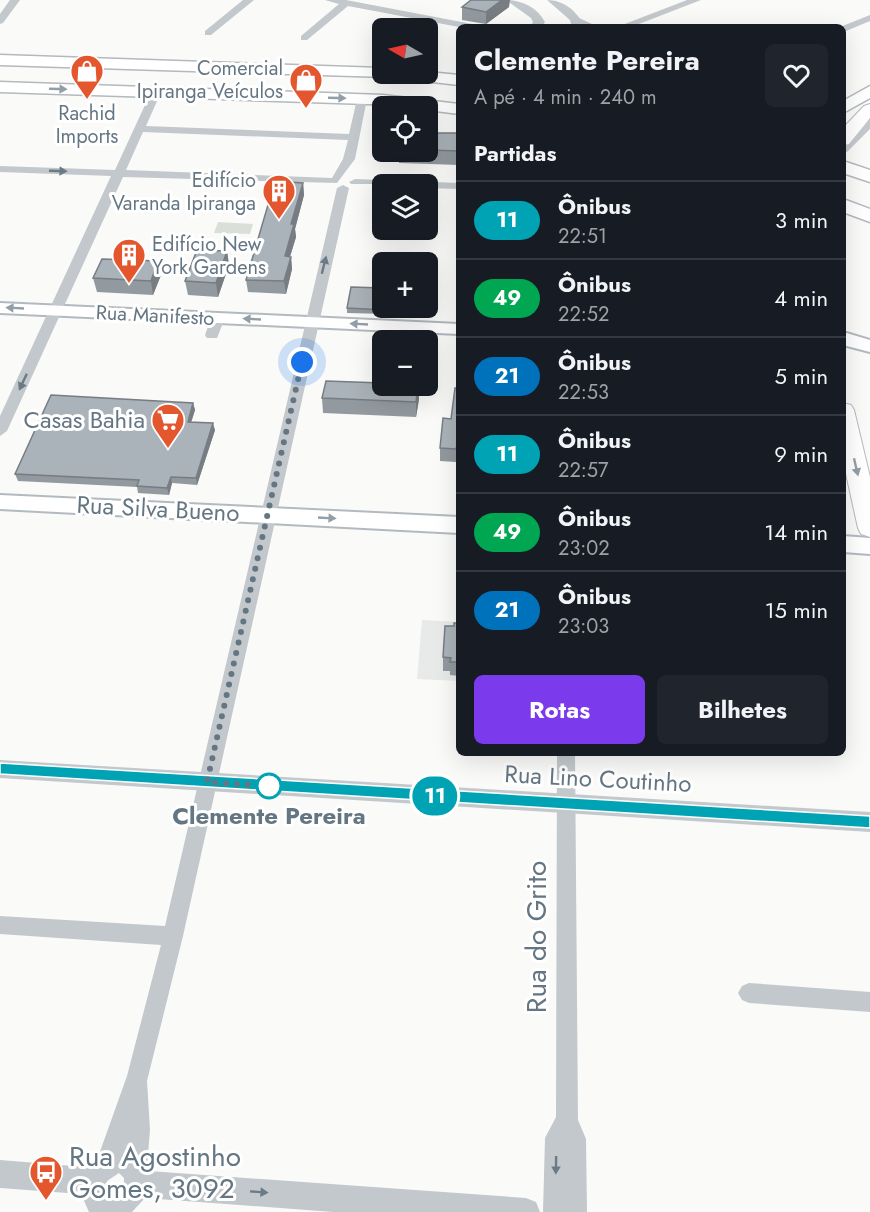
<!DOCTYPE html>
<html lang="pt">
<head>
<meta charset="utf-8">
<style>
  body { margin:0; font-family:Jost,sans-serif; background:#20242c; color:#f1f3f6; height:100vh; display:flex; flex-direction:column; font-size:22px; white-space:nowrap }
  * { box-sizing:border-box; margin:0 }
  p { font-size:20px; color:#9ea1a6 }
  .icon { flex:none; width:33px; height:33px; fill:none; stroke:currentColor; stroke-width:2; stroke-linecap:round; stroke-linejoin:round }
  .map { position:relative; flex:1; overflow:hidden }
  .drawer { position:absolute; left:456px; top:24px; width:390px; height:732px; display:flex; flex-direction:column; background:#171b24; border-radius:9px; box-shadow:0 6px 24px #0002 }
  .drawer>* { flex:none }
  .badge { padding:0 12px; border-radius:20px; font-size:21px; line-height:39px }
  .needle { width:39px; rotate:279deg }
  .buttons { position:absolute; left:372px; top:18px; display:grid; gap:12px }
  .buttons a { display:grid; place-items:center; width:66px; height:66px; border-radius:9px; background:#171b24; box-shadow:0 6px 24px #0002; font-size:30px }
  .you { position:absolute; width:30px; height:30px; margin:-15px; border:4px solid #fff; border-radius:50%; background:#1a73e8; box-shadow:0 0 0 9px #1a73e833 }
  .map>.badge { position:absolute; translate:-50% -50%; box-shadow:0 0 0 3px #fff }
  h2 { padding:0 18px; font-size:22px; line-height:54px }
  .round { display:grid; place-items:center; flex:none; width:63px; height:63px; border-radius:9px; background:#20242c }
  .overview { display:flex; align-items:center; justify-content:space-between; height:102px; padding:0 18px }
  h1 { font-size:28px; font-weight:700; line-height:45px }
  .primary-button { display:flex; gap:12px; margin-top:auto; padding:12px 18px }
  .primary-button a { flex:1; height:69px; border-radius:9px; background:#7c3aed; color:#fff; font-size:24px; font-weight:700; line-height:69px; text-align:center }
  .primary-button a+a { background:#20242c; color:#f1f3f6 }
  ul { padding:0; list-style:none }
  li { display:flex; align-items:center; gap:18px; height:78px; padding:0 18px; border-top:2px solid #363941 }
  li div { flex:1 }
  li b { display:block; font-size:22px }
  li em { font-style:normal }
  li .badge { min-width:66px; font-weight:700; text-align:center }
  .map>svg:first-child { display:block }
</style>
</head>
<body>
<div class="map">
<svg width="870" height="1212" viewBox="0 0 870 1212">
  <rect width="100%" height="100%" fill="#fafaf8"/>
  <polygon fill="#e8e9e9" points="422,620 459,622 459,681 417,679"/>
  <polygon fill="#dadfd7" points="218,222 253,224 250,234 214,233"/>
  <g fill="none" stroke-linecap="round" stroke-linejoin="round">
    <defs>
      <g id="secondary">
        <polygon points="0,303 459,324 459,334 0,313"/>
        <polygon points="843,332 870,340 870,352 843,345"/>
        <polygon points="0,495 459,517 459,533 0,509"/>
        <polygon points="843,536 870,538 870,554 843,552"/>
      </g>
      <g id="primary">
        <polygon points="870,104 870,118 849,144 843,145 843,128 864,106"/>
        <polygon points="843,403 851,405 854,410 870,477 870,537 861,534 858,528 843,460"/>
      </g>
      <g id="trunk">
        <polygon points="0,55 382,68 382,74 428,72 459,75 459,85 387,77 0,65"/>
        <polygon points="0,82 383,95 459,104 459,114 428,110 428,106 0,92"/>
        <polygon points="870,86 870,98 843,113 843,101"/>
        <polygon points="843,161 870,170 870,182 843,173"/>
        <polygon points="843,199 870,209 870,222 843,212"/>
      </g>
    </defs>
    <use href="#secondary" stroke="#b3babf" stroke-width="4"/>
    <use href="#primary" stroke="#b5babe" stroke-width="2"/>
    <use href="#trunk" stroke="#b4b9bd" stroke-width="3"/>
    <g fill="#c3c8cc" fill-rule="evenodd">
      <polygon points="10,0 20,0 3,23 0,24 0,14"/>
      <polygon points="243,0 254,0 211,35 205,35 205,31"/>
      <polygon points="325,0 346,0 472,24 477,27 459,27 348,6 307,40 301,40 301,36 339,4"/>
      <polygon points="687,0 701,0 631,27 617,27"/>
      <polygon points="870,15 870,21 846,31 843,32 843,27 840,27"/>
      <path d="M575,16l19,9 2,2c-10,0 -18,-1 -26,-8z"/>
      <path d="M156,89l5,3 -15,34 203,8 8,-35 5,-3 5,3 -12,60 -18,24 -214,-6 -116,254 -7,5v-20l111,-240 -111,-4v-6l115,4 36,-78zM143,132l205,8 -5,19 -11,19 -206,-8z"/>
      <polygon points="870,120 870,129 847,152 843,153 843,144 866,121"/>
      <polygon points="355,179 459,183 459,189 428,188 428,184 351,184 349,182"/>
      <polygon points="343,185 349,188 183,936 147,1081 150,1130 147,1166 143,1174 135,1178 127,1174 123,1166 126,1144 117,1168 109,1172 101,1168 97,1160 127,1076 161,945 0,934 0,916 165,926 337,188"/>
      <polygon points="218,314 225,318 217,338 207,338 205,335 211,318"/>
      <polygon points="557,753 575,753 578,1120 586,1139 587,1212 543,1212 545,1138 556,1117"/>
      <polygon points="749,983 870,992 870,1012 749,1003 742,1000 738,993 742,986"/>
    </g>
    <g fill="#c3c8cc" fill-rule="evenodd">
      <path d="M506,0c15,0 31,7 39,22l-3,5h-12l3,-5 -2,-4z"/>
      <path d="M547,0c16,0 31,11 37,27h-12l-2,-7z"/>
      <polygon points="0,760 870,812 870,832 0,778"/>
      <path d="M123,1144l18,11 8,16 377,27 10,4 4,10h-207l-188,-14 -13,14h-43l-8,-18 -81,-6v-28l85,7 12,-13zM119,1173l5,5v4l-12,11 -4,-1 -1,-11z"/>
    </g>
    <use href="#secondary" fill="#fff" fill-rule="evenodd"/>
    <use href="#primary" fill="#fff" fill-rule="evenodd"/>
    <use href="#trunk" fill="#fff" fill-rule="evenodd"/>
  </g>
  <g fill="#929a9f">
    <polygon points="462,7 509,7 486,24 462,20"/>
    <polygon points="428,133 459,133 459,165 399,163 398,152 428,152"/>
    <polygon points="303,183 304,195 295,229 296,237 290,257 291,257 292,269 286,294 248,292 246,280"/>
    <polygon points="227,251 229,265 218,297 188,295 185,281"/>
    <polygon points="161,275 153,295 97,292 93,278"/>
    <polygon points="347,308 387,308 386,314 347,313"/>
    <polygon points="418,386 419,399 416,417 323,413 322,398"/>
    <polygon points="459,388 459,458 456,458 456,462 440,461 440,448 451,419"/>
    <polygon points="193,403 195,410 191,422 215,430 197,485 172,483 169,495 138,493 137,487 18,481 15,474"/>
    <polygon points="459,623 459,676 450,675 450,671 443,671 443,657 454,626"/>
  </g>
  <g fill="#777d82">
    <polygon points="502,0 510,0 509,7 486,24 486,12"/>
    <polygon points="303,183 304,195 295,229 296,237 286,269 285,256 291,224"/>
    <polygon points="227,251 229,265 218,297 216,283"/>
    <polygon points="291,257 292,269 286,294 284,281"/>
    <polygon points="158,261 161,275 153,295 151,281"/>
    <polygon points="418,386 419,399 416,417 416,402"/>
    <polygon points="193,403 195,410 189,429 188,422"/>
    <polygon points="213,423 215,430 197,485 196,478"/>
    <polygon points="171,477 172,483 169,495 167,488"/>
  </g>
  <g fill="#aab3b9" stroke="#777d82" stroke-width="1.5">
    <polygon points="471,0 502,0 486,12 462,7"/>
    <polygon points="428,133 459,133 459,151 428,150"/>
    <polygon points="275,181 303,183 291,224 294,224 285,256 291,257 284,281 246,280"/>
    <polygon points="197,250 227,251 216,283 185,281"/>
    <polygon points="102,259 158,261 151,281 93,278"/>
    <polygon points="351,287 382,288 382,308 386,308 386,310 347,308"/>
    <polygon points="326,381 382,383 382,386 418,386 416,402 322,398"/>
    <polygon points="455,388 459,388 459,445 457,445 456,449 440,448 443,418 451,419"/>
    <polygon points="51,395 193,403 188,422 213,423 196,478 171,477 167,488 137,486 139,480 15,474"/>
    <polygon points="454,623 459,623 459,662 450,662 451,658 443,657 445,626 454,626"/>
  </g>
  <defs><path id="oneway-solid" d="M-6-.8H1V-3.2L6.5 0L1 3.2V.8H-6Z" transform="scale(1.5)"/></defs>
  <g fill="#939fa8">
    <use href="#oneway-solid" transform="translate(58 89) rotate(2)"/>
    <use href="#oneway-solid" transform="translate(337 98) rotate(2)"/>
    <use href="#oneway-solid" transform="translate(15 308) rotate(-177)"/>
    <use href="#oneway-solid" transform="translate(252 319) rotate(-177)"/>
    <use href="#oneway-solid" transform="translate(359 324) rotate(-177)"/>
    <use href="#oneway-solid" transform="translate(856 467) rotate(77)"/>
    <use href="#oneway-solid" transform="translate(327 518) rotate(3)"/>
  </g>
  <g fill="#6a7a87">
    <use href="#oneway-solid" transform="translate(58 171) rotate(2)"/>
    <use href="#oneway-solid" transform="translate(324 265) rotate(-76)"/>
    <use href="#oneway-solid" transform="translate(23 382) rotate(115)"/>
    <use href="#oneway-solid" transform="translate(556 1165) rotate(91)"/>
    <use href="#oneway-solid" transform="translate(259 1192) rotate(4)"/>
  </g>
  <polygon fill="#00a3b4" stroke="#fff" stroke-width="1.5" points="0,763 870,816 870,828 0,774"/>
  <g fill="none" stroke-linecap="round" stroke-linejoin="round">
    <polyline stroke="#657683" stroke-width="6" stroke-dasharray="0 10.8" points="269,786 207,782 302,362"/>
  </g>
  <defs>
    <symbol id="shop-pin" viewBox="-11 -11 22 30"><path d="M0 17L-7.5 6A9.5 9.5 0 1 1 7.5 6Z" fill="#e4572e" stroke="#fff"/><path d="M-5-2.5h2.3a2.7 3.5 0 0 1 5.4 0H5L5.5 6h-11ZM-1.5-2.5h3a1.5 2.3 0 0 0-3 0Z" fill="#fff"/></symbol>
    <symbol id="building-pin" viewBox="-11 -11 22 30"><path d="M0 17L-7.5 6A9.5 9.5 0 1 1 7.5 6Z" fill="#e4572e" stroke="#fff"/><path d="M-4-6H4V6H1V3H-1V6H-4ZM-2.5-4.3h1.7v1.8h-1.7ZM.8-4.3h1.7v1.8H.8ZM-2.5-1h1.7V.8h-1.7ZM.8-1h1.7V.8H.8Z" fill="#fff"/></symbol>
    <symbol id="supermarket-pin" viewBox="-11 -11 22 30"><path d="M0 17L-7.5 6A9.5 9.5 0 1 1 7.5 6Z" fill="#e4572e" stroke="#fff"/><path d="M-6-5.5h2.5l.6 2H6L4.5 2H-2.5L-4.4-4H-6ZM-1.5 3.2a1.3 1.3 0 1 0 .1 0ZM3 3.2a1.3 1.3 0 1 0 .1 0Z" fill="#fff"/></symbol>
    <symbol id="bus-pin" viewBox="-11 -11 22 30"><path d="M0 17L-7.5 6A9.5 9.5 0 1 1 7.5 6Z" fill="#e4572e" stroke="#fff"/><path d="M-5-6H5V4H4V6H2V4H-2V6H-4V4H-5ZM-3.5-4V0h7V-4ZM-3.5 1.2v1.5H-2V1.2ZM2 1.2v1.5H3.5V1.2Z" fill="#fff"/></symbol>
  </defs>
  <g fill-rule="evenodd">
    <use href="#shop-pin" x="68" y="52" width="38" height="52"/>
    <use href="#shop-pin" x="287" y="61" width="38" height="52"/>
    <use href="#building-pin" x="260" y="172" width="38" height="52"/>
    <use href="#building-pin" x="110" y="236" width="38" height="52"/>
    <use href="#supermarket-pin" x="149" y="401" width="38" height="52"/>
    <use href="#bus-pin" x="27" y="1153" width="38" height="52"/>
  </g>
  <circle fill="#fff" stroke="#00a3b4" stroke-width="3" cx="269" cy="786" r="12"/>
  <g text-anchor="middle" stroke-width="6" stroke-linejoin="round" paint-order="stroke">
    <g font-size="20" fill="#657683" stroke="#fff" text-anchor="end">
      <text x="283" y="75">Comercial<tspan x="283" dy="23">Ipiranga Veículos</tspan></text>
      <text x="87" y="120" text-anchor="middle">Rachid<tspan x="87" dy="23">Imports</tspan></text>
      <text x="256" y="187">Edifício<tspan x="256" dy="23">Varanda Ipiranga</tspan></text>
      <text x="152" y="251" text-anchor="start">Edifício New<tspan x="152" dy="23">York Gardens</tspan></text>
    </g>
    <g font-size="20" fill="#657683" stroke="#fff">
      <text transform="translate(155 315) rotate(3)" y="7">Rua Manifesto</text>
    </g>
    <g font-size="24" fill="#657683" stroke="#fff" text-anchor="end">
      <text x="145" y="428">Casas Bahia</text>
    </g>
    <g font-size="24" fill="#657683" stroke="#fff">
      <text transform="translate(158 509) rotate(3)" y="8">Rua Silva Bueno</text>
      <text transform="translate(598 779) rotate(3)" y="8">Rua Lino Coutinho</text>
    </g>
    <g font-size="24" font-weight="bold" fill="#657683" stroke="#fff">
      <text x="269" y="824">Clemente Pereira</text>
    </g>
    <g font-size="28" fill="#657683" stroke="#fff">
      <text transform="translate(536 937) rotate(-90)" y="10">Rua do Grito</text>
    </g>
    <g font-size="28" fill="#657683" stroke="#fff" text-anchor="start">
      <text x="69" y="1166">Rua Agostinho<tspan x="69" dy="32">Gomes, 3092</tspan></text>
    </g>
  </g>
</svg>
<div class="buttons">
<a><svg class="needle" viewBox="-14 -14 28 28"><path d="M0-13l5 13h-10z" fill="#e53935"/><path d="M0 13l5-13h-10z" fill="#9ea1a6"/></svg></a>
<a><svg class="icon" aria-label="locate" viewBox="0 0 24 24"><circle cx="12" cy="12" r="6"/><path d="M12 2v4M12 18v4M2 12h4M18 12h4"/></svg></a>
<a><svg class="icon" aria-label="layers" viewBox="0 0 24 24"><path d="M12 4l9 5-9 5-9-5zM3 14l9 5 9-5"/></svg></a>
<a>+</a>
<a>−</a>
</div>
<div class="you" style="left:302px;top:362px"></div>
<b class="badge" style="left:435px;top:796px;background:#00a3b4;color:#fff">11</b>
<section class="drawer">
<div class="overview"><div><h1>Clemente Pereira</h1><p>A pé · 4 min · 240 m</p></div><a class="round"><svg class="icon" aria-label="heart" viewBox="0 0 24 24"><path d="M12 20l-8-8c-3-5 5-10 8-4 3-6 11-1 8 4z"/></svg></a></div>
<h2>Partidas</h2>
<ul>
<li><span class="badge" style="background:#00a3b4;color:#fff">11</span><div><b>Ônibus</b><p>22:51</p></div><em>3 min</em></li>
<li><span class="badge" style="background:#00a651;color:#fff">49</span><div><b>Ônibus</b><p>22:52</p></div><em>4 min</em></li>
<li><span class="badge" style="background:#0072bc;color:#fff">21</span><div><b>Ônibus</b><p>22:53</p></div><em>5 min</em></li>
<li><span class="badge" style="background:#00a3b4;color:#fff">11</span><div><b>Ônibus</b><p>22:57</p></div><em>9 min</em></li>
<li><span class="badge" style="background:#00a651;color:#fff">49</span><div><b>Ônibus</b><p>23:02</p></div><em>14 min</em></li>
<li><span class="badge" style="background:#0072bc;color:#fff">21</span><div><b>Ônibus</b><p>23:03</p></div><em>15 min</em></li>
</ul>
<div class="primary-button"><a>Rotas</a><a>Bilhetes</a></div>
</section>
</div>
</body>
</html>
